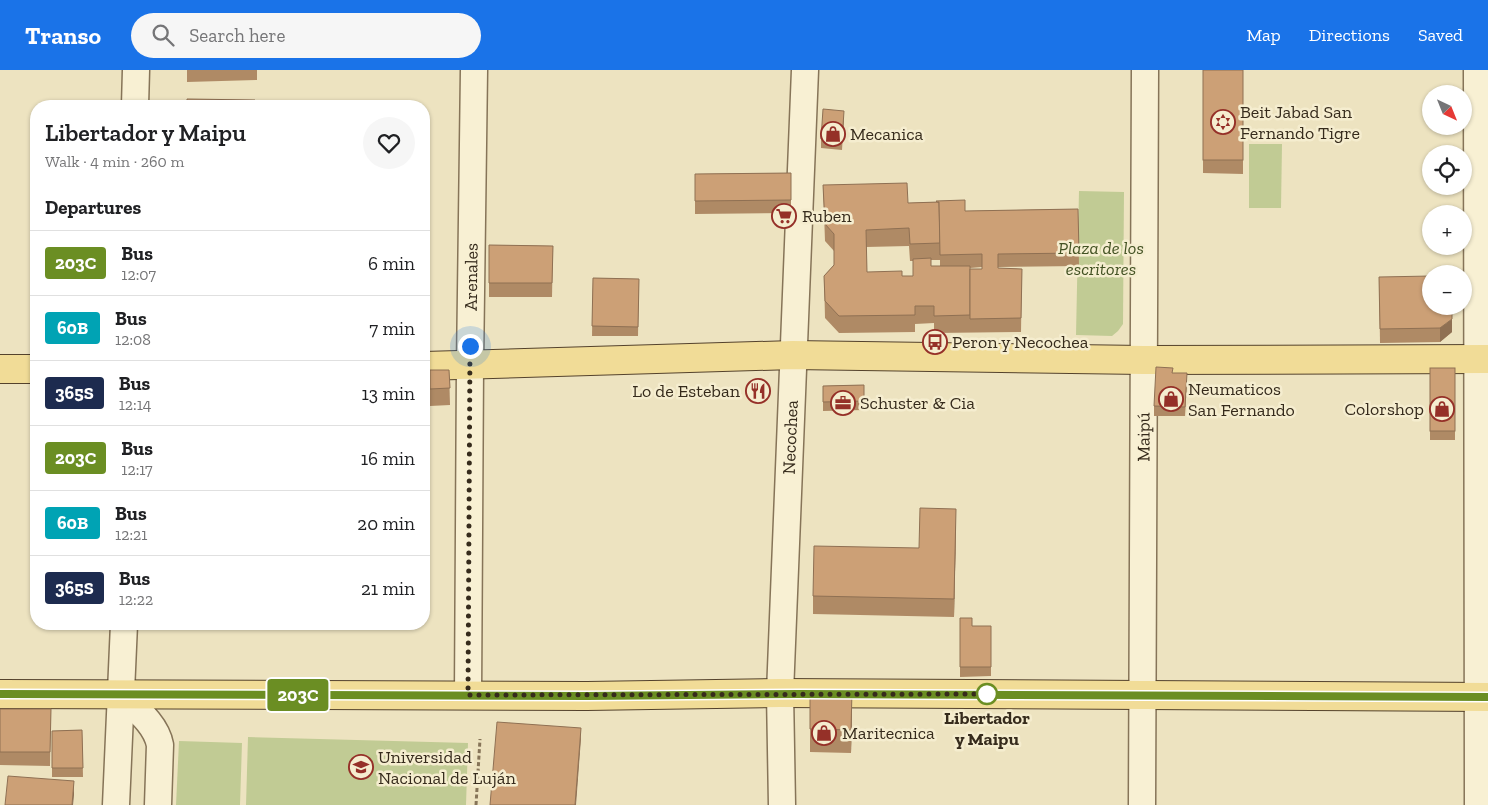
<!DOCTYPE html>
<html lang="en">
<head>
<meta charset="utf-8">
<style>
  body { margin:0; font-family:"Zilla Slab",serif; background:#f6f6f6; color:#202124; height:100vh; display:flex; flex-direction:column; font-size:19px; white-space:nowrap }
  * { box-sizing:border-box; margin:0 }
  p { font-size:16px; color:#757577 }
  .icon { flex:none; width:28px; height:28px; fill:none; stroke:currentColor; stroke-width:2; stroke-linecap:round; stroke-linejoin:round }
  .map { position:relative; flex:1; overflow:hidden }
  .side { position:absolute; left:30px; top:30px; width:400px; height:530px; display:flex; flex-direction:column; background:#fff; border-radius:20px; box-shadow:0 1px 4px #0004 }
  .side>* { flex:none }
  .badge { padding:0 10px; border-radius:4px; font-size:18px; line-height:32px }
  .needle { width:32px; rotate:137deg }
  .tools { position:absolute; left:1422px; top:15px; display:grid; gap:10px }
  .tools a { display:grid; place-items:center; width:50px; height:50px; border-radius:50%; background:#fff; box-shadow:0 1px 4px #0004; font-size:25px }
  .you { position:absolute; width:25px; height:25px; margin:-12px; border:4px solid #fff; border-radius:50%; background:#1a73e8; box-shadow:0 0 0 8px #1a73e833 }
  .map>.badge { position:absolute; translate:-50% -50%; box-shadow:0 0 0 2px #fff }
  h2 { padding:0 15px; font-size:19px; line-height:45px }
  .round { display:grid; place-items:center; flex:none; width:52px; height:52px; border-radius:26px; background:#f6f6f6 }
  .overview { display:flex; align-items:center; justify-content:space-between; height:85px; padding:0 15px }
  h1 { font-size:24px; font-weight:600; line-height:38px }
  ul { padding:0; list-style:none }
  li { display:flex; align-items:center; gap:15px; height:65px; padding:0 15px; border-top:1px solid #e0e0e0 }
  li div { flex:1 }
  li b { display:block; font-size:19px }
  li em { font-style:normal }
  li .badge { min-width:55px; font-weight:700; text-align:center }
  header { display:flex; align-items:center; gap:30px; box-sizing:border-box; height:70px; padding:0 25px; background:#1a73e8; color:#fff }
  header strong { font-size:24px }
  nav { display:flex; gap:28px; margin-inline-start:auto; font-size:18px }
  .search { width:350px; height:45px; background:#f6f6f6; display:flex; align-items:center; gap:12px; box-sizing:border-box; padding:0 18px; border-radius:28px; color:#757577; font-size:19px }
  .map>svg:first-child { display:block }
</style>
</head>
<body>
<header>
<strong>Transo</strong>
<div class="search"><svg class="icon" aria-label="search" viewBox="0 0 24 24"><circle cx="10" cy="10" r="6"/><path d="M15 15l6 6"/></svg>Search here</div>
<nav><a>Map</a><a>Directions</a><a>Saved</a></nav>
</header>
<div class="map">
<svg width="1488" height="735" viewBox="0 0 1488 735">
  <rect width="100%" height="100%" fill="#ede3c0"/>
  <g fill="#c1cb94">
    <polygon points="1249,74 1282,74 1281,138 1249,138"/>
    <polygon points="1079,121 1124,122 1123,254 1118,261 1112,266 1076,265"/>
    <polygon points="248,667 468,673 466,735 246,735"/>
    <polygon points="179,671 242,673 240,735 176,735"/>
  </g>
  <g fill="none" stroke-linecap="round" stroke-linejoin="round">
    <defs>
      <g id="minor">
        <polyline points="1477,0 1478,735"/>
        <polyline points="135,36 136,0"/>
        <path id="s1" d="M468,625l2,-329 4,-296"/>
        <path d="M122,626c15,14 34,28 38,49l-2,60"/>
        <polyline points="116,735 124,554"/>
        <path id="s2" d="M782,735l-2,-112 25,-623"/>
        <path id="s3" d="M1142,735l3,-735"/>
      </g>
      <g id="major">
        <polyline points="424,296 793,285 1144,290 1488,289"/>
        <polyline points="0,299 36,299"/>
        <polyline points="0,624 587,626 780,623 1488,627"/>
      </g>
    </defs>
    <use href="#minor" stroke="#867458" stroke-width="29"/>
    <use href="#major" stroke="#54422c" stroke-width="30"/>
    <polyline stroke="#867458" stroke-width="3" stroke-dasharray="4 2.5" stroke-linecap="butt" points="476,735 480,669"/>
    <use href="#minor" stroke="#f8f0d3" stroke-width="26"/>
    <use href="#major" stroke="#f1dc97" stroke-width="28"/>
  </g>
  <g fill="#af8a65" fill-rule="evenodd">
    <polygon points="187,0 257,0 257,10 187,12"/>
    <polygon points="1203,0 1243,0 1243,104 1203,103"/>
    <polygon points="844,50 842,80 821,78 821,69"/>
    <polygon points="791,103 791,143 695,144 695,104"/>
    <path d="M823,115l85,18 28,-1v-1l29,10 113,-2 1,57 -81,1v1l24,1 -1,63 -87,1v-10l-19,1v8l-76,1 -14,-15 -1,-42 10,-11v-14l-9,-10zM909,176l1,15h3v15h-11l-35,-4 -1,-25zM931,190h9v6h-9zM982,197v2h-12v-1z"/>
    <polygon points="489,175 553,176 552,227 489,227"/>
    <polygon points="1379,207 1452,262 1440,272 1380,273"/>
    <polygon points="593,208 639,209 638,266 592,266"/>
    <rect x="1430" y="298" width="25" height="72"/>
    <polygon points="430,300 449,300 450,335 430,336"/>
    <polygon points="1173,303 1187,313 1185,346 1154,346 1154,336"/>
    <polygon points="864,315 864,340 823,341 823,316"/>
    <polygon points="956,456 954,547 813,544 813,526 919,478"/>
    <polygon points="960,548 972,556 991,556 991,606 960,607"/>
    <polygon points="810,628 852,644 851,683 810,682"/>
    <polygon points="0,639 51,639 50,696 0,695"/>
    <polygon points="82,660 83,707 52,707 52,661"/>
  </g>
  <g fill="#8f7053">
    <polygon points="1452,249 1452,262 1440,272 1440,258"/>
    <polygon points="956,439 956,456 954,547 954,529"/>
    <polygon points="852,621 852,644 851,683 851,660"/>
    <polygon points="581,658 581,668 576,735 575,735"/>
    <polygon points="74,711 74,725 73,735 72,735"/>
  </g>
  <g fill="#cca076" stroke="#8f7053">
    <rect x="1203" y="0" width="40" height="90"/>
    <polygon points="187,29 255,30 255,36 187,36"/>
    <polygon points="823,39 844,41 842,71 821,69"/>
    <polygon points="791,103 791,130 695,131 695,104"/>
    <polygon points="907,113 908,133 939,132 940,173 910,174 909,158 866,160 867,202 902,201 902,206 913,206 913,189 931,188 931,196 970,196 970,245 934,246 934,236 915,236 915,245 839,246 825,231 824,206 834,195 834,164 825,154 823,115"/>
    <polygon points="965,130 965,141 1078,139 1079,183 998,184 998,198 1022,199 1021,248 970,249 970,199 982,199 982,184 940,185 939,132 937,132 936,131"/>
    <polygon points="489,175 553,176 552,213 489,213"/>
    <polygon points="1431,206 1431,236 1452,236 1452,249 1440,258 1380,259 1379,207"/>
    <polygon points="593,208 639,209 638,257 592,256"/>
    <polygon points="1156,297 1173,298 1172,303 1187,303 1185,337 1154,336"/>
    <rect x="1430" y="298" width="25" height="63"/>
    <polygon points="430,300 449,300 450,318 430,319"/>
    <polygon points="864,315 864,331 823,332 823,316"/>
    <polygon points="920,438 956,439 954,529 813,526 814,476 919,478"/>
    <polygon points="960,548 972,548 972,556 991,556 991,597 960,597"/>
    <polygon points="820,620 852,621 851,660 810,659 810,628"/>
    <polygon points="0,639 51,639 50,682 0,682"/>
    <polygon points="497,652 581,658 575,735 490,735"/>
    <polygon points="82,660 83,698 52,698 52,661"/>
    <polygon points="8,706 74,711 72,735 5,735"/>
  </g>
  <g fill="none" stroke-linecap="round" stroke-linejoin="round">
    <defs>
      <polyline id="line" points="0,624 587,626 799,624 1488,627"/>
    </defs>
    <use href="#line" stroke="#fff" stroke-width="11"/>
    <use href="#line" stroke="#6b8e23" stroke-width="8"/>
    <polyline stroke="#362b1c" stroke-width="5" stroke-dasharray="0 9" points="470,276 468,625 993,624 987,624"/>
  </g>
  <defs>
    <symbol id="synagogue-ring" viewBox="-11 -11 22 22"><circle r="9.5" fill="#f5edcf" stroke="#953028" stroke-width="1.5"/><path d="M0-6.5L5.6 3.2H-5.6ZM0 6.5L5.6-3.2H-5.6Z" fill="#953028"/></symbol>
    <symbol id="shop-ring" viewBox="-11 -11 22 22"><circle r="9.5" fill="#f5edcf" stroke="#953028" stroke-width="1.5"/><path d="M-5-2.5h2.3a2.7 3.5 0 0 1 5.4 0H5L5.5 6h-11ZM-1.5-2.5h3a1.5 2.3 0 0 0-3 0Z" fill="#953028"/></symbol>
    <symbol id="supermarket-ring" viewBox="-11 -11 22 22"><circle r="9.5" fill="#f5edcf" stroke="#953028" stroke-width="1.5"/><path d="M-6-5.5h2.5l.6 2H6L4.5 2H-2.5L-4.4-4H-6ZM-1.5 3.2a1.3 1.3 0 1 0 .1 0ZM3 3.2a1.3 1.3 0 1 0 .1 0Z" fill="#953028"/></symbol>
    <symbol id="bus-ring" viewBox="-11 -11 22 22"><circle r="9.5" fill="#f5edcf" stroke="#953028" stroke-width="1.5"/><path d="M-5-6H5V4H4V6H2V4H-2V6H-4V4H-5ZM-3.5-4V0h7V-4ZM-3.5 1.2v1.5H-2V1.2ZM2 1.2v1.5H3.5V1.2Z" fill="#953028"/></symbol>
    <symbol id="restaurant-ring" viewBox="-11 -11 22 22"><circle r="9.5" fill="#f5edcf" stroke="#953028" stroke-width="1.5"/><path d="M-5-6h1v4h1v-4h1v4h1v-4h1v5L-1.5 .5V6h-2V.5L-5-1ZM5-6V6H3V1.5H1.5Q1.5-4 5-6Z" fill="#953028"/></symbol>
    <symbol id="office-ring" viewBox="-11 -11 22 22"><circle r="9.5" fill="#f5edcf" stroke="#953028" stroke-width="1.5"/><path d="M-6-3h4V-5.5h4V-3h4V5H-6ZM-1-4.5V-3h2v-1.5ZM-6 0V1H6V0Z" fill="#953028"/></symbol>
    <symbol id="university-ring" viewBox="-11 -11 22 22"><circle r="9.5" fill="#f5edcf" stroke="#953028" stroke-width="1.5"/><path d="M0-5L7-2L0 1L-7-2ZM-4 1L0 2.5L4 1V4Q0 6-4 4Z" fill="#953028"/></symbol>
  </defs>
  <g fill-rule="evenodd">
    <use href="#synagogue-ring" x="1209" y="38" width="28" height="28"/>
    <use href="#shop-ring" x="819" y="50" width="28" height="28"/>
    <use href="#supermarket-ring" x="770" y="132" width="28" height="28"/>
    <use href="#bus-ring" x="921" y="258" width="28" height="28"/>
    <use href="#restaurant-ring" x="744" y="307" width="28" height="28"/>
    <use href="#shop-ring" x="1157" y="315" width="28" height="28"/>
    <use href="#office-ring" x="829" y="319" width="28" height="28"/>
    <use href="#shop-ring" x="1428" y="325" width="28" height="28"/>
    <use href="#shop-ring" x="810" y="649" width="28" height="28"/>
    <use href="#university-ring" x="347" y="683" width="28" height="28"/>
  </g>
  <circle fill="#fff" stroke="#6b8e23" stroke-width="2.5" cx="987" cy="624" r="10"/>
  <g text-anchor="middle" stroke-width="5" stroke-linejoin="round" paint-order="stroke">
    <g font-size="18" fill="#362b1c" stroke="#f5edcf" text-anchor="start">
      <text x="1240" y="48">Beit Jabad San<tspan x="1240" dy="21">Fernando Tigre</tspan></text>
      <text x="850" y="70">Mecanica</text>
      <text x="802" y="152">Ruben</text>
      <text x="952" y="278">Peron y Necochea</text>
      <text x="1188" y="325">Neumaticos<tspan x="1188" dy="21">San Fernando</tspan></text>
      <text x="740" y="327" text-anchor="end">Lo de Esteban</text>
      <text x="860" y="339">Schuster &amp; Cia</text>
      <text x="1424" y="345" text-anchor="end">Colorshop</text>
      <text x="842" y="669">Maritecnica</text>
      <text x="378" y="693">Universidad<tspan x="378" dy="21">Nacional de Luján</tspan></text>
    </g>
    <g font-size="18" font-style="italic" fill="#435223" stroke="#f5edcf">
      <text x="1101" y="184">Plaza de los<tspan x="1101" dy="21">escritores</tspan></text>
    </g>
    <g font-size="18" fill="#362b1c" stroke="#f5edcf">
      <text dy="6" stroke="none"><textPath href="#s1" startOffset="418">Arenales</textPath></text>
      <text dy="6" stroke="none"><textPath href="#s2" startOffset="368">Necochea</textPath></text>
      <text dy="6" stroke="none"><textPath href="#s3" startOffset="368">Maipú</textPath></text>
    </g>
    <g font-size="18" font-weight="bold" fill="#362b1c" stroke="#f5edcf">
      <text x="987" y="654">Libertador<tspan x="987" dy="21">y Maipu</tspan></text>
    </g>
  </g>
</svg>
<div class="tools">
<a><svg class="needle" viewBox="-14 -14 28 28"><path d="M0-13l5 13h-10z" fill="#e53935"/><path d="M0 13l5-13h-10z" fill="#757577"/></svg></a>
<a><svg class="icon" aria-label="locate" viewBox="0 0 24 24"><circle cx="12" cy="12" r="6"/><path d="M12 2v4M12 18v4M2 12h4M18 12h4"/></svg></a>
<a>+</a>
<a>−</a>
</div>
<div class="you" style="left:470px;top:276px"></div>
<b class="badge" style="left:298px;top:625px;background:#6b8e23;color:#fff">203C</b>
<section class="side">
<div class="overview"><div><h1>Libertador y Maipu</h1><p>Walk · 4 min · 260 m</p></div><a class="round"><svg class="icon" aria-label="heart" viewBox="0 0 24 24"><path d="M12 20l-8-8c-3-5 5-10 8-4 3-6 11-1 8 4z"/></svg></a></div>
<h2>Departures</h2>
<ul>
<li><span class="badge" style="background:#6b8e23;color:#fff">203C</span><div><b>Bus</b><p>12:07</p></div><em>6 min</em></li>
<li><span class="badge" style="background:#00a3b4;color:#fff">60B</span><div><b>Bus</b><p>12:08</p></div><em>7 min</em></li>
<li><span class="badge" style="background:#1d2b4f;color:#fff">365S</span><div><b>Bus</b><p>12:14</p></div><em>13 min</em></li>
<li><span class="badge" style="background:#6b8e23;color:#fff">203C</span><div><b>Bus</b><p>12:17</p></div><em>16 min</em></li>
<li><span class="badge" style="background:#00a3b4;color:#fff">60B</span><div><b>Bus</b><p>12:21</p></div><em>20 min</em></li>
<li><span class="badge" style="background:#1d2b4f;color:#fff">365S</span><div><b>Bus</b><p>12:22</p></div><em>21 min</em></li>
</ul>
</section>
</div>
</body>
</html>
